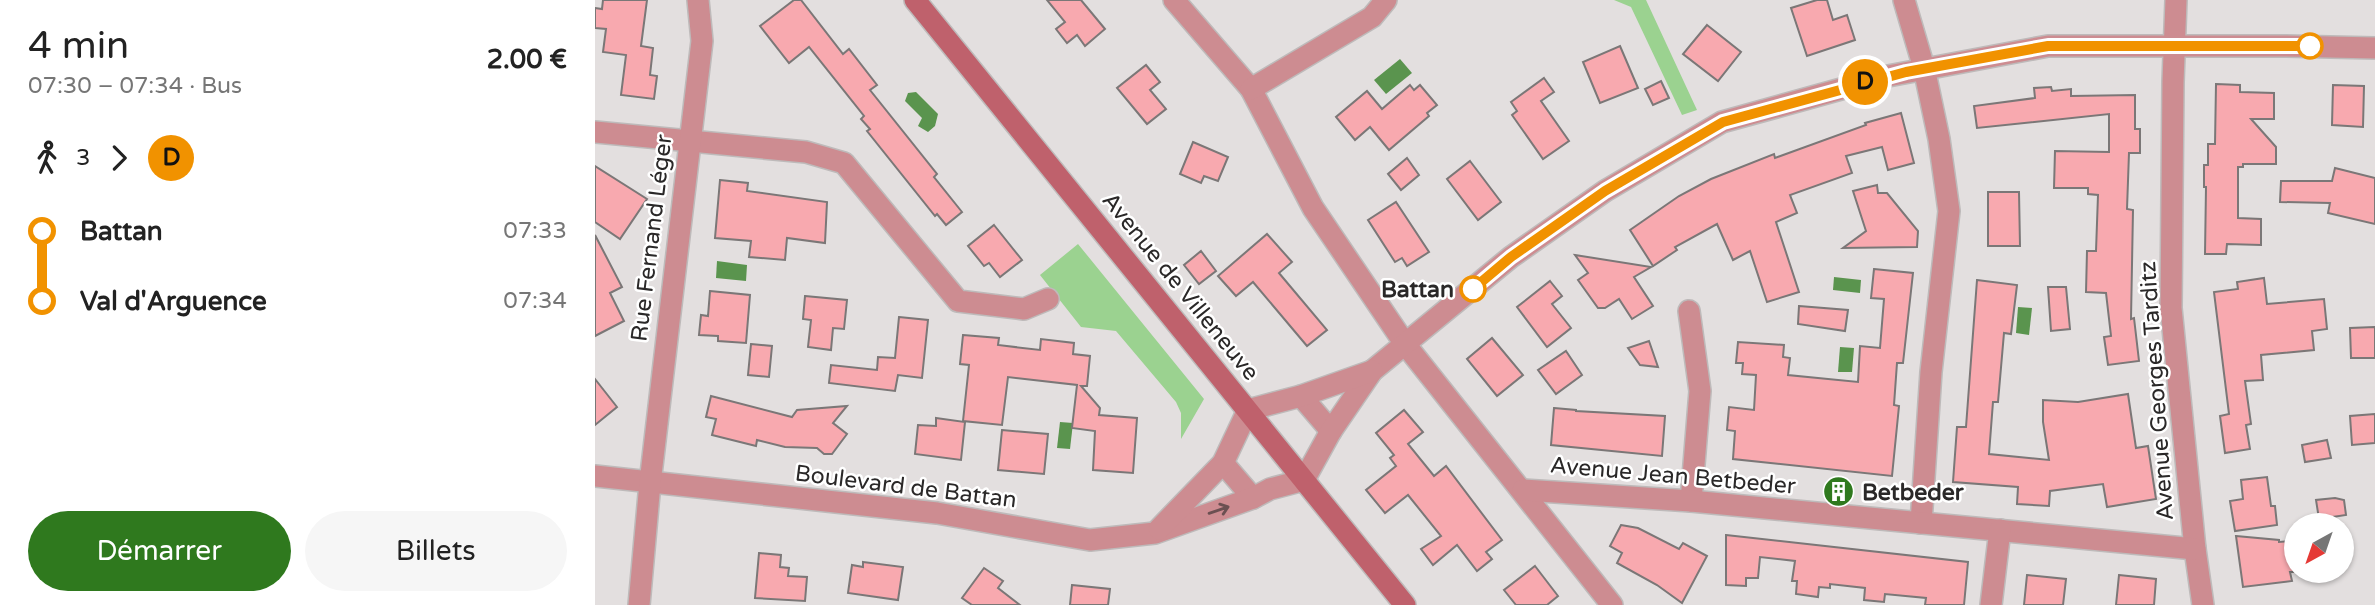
<!DOCTYPE html>
<html lang="fr">
<head>
<meta charset="utf-8">
<style>
  body { margin:0; font-family:"Varela Round",sans-serif; background:#f6f6f6; color:#222; height:100vh; display:flex; flex-direction:column; font-size:26px; white-space:nowrap }
  * { box-sizing:border-box; margin:0 }
  p { font-size:23px; color:#767676 }
  .icon { flex:none; width:38px; height:38px; fill:none; stroke:currentColor; stroke-width:2; stroke-linecap:round; stroke-linejoin:round }
  .map { position:relative; flex:1; overflow:hidden }
  .details { display:flex; flex-direction:column; background:#fff; width:595px }
  .details>* { flex:none }
  .badge { padding:0 14px; border-radius:23px; font-size:24px; line-height:46px }
  .needle { width:46px; rotate:220deg }
  .fabs { position:absolute; left:1689px; top:513px; display:grid; gap:14px }
  .fabs a { display:grid; place-items:center; width:70px; height:70px; border-radius:50%; background:#fff; box-shadow:0 2px 5px #0004; font-size:35px }
  .map>.badge { position:absolute; translate:-50% -50%; box-shadow:0 0 0 4px #fff }
  .legs { display:flex; align-items:center; gap:10px; height:77px; padding:0 28px; font-size:23px }
  .legs p { margin-inline-start:auto }
  .summary { display:flex; align-items:center; justify-content:space-between; height:119px; padding:0 28px }
  h1 { font-size:38px; font-weight:600; line-height:52px }
  .action { display:flex; gap:14px; margin-top:auto; padding:14px 28px }
  .action a { flex:1; height:80px; border-radius:42px; background:#2f791e; color:#fff; font-size:28px; font-weight:600; line-height:80px; text-align:center }
  .action a+a { background:#f6f6f6; color:#222 }
  ul { padding:0 28px; list-style:none }
  li { display:flex; align-items:center; gap:24px; height:70px; font-size:26px }
  li i { display:grid; place-items:center; width:10px; height:100%; margin:0 9px; background:currentColor }
  li i::after { content:''; width:18px; height:18px; margin:-9px; border:5px solid; border-radius:50%; background:#fff }
  li p { margin-inline-start:auto }
  li:first-child i { background:linear-gradient(#0000 50%,currentColor 0) }
  li:last-child i { background:linear-gradient(currentColor 50%,#0000 0) }
  main { display:flex; flex:1; min-height:0 }
  .map>svg:first-child { display:block }
</style>
</head>
<body>
<main>
<section class="details">
<div class="summary"><div><h1>4 min</h1><p>07:30 – 07:34 · Bus</p></div><b>2.00 €</b></div>
<div class="legs"><svg class="icon" aria-label="walk" viewBox="0 0 24 24"><circle cx="13" cy="4" r="2"/><path d="M13 8l-2 6 4 7M11 14l-3 7M7 12l3-4h3l4 4"/></svg>3<svg class="icon" aria-label="forward" viewBox="0 0 24 24"><path d="M9 5l7 7-7 7"/></svg><b class="badge" style="background:#f19200;color:#111">D</b></div>
<ul>
<li><i style="color:#f19200"></i><b>Battan</b><p>07:33</p></li>
<li><i style="color:#f19200"></i><b>Val d'Arguence</b><p>07:34</p></li>
</ul>
<div class="action"><a>Démarrer</a><a>Billets</a></div>
</section>
<div class="map">
<svg width="1780" height="605" viewBox="0 0 1780 605">
  <rect width="100%" height="100%" fill="#e3dfdf"/>
  <g fill="#9bd290">
    <polygon points="1019,0 1051,0 1102,110 1087,115 1036,7"/>
    <polygon points="483,244 609,399 586,439 586,413 581,402 521,331 486,327 445,275"/>
  </g>
  <g fill="#5a944e">
    <polygon points="805,59 817,73 791,94 779,80"/>
    <polygon points="321,92 343,114 340,126 333,132 323,126 327,118 310,101 313,93"/>
    <polygon points="122,261 152,265 151,281 121,278"/>
    <polygon points="1239,277 1266,280 1265,293 1238,290"/>
    <polygon points="1423,307 1437,308 1434,335 1421,333"/>
    <polygon points="1245,347 1259,348 1257,372 1243,372"/>
    <polygon points="465,422 478,423 475,449 462,448"/>
  </g>
  <g fill="#f8a9af" stroke="#7b7777" stroke-width="2">
    <polygon points="8,0 52,0 46,46 58,48 55,75 62,76 59,99 26,95 31,55 8,52 11,29 0,28 0,8 7,9"/>
    <polygon points="199,0 206,0 248,54 254,49 282,85 275,90 342,174 339,177 367,212 351,225 342,214 340,216 272,131 275,129 266,119 269,116 214,47 194,63 165,26"/>
    <polygon points="452,0 486,0 510,29 490,46 482,35 472,43 461,29 470,22"/>
    <polygon points="1222,0 1232,0 1238,20 1252,15 1260,40 1212,56 1196,8"/>
    <polygon points="1112,25 1146,52 1123,81 1088,54"/>
    <polygon points="1025,46 1043,88 1005,103 988,62"/>
    <polygon points="551,65 565,82 555,90 571,109 552,124 522,88"/>
    <polygon points="949,78 959,92 946,101 974,141 948,159 917,115 922,111 916,102"/>
    <polygon points="1066,81 1074,98 1058,105 1050,89"/>
    <polygon points="1621,84 1645,85 1645,92 1679,93 1679,119 1656,119 1681,147 1681,164 1648,164 1648,167 1643,167 1643,218 1666,219 1666,245 1632,244 1631,254 1610,254 1611,187 1609,187 1609,165 1613,165 1613,144 1620,144"/>
    <polygon points="815,85 819,90 825,85 842,105 832,113 834,116 794,150 775,127 760,140 741,117 772,91 787,109"/>
    <polygon points="1738,85 1769,86 1768,127 1737,125"/>
    <polygon points="1456,87 1457,91 1476,89 1476,96 1540,95 1540,129 1545,129 1545,153 1534,153 1532,209 1538,210 1536,319 1539,318 1544,361 1513,365 1509,337 1516,336 1511,293 1491,292 1492,251 1501,251 1503,195 1493,194 1493,188 1459,188 1460,151 1514,152 1514,114 1382,128 1379,106 1440,98 1439,88"/>
    <polygon points="1306,113 1319,163 1293,170 1287,147 1251,156 1257,173 1195,195 1202,213 1181,222 1204,292 1172,302 1155,251 1138,260 1122,224 1080,247 1082,250 1058,266 1035,230 1084,196 1116,179 1179,154 1180,158 1271,125 1270,123"/>
    <polygon points="598,142 633,157 623,181 609,176 606,183 585,174"/>
    <polygon points="812,158 824,175 806,190 793,174"/>
    <polygon points="875,161 906,202 883,220 852,179"/>
    <polygon points="0,166 52,199 25,239 0,222"/>
    <polygon points="1740,168 1780,178 1780,224 1733,213 1735,203 1685,202 1686,181 1737,181"/>
    <polygon points="125,180 153,183 152,191 232,202 230,243 192,238 190,260 154,257 156,241 120,238"/>
    <polygon points="1282,185 1283,193 1292,193 1323,231 1322,247 1248,248 1271,231 1258,191"/>
    <polygon points="1393,192 1424,192 1425,246 1393,246"/>
    <polygon points="801,202 834,252 812,266 807,258 800,262 773,220"/>
    <polygon points="399,225 427,260 405,277 394,263 389,266 373,246"/>
    <polygon points="672,234 697,262 684,273 732,330 712,346 658,282 641,296 623,276"/>
    <polygon points="0,235 27,287 15,293 29,321 0,336"/>
    <polygon points="606,251 621,271 604,284 589,265"/>
    <polygon points="980,255 1056,267 1039,277 1058,306 1037,319 1024,299 1010,308 1003,308 983,280 993,273"/>
    <polygon points="1279,269 1318,273 1308,363 1302,363 1299,405 1304,406 1297,476 1138,459 1140,431 1132,430 1134,407 1159,410 1161,375 1147,374 1148,363 1141,363 1143,342 1189,345 1188,357 1195,358 1193,375 1263,382 1265,346 1285,348 1289,299 1276,298"/>
    <polygon points="1669,278 1672,304 1729,299 1732,329 1717,331 1719,350 1666,355 1668,380 1650,381 1656,424 1651,425 1655,449 1630,453 1625,416 1634,414 1619,292 1643,289 1642,282"/>
    <polygon points="1382,280 1422,285 1416,334 1409,333 1403,402 1398,402 1394,454 1454,460 1448,422 1448,400 1483,402 1533,394 1541,448 1553,446 1561,499 1512,507 1508,484 1455,491 1454,506 1422,504 1423,487 1358,482 1362,427 1371,427"/>
    <polygon points="955,281 967,296 957,304 976,328 952,347 922,307"/>
    <polygon points="1453,287 1471,287 1475,329 1456,331"/>
    <polygon points="115,291 155,295 151,343 123,341 123,336 104,335 106,315 113,316"/>
    <polygon points="210,296 252,300 249,329 238,328 236,350 213,347 216,320 208,319"/>
    <polygon points="1204,306 1253,310 1250,331 1203,324"/>
    <polygon points="304,317 333,320 327,378 303,375 300,391 234,383 236,365 282,370 283,357 300,358"/>
    <polygon points="1780,327 1780,358 1756,358 1755,328"/>
    <polygon points="368,335 404,338 403,345 445,350 446,339 479,343 478,354 495,356 492,386 486,386 505,408 504,415 542,418 538,473 498,470 500,431 477,428 482,385 413,377 407,425 368,421 374,365 365,364"/>
    <polygon points="897,338 928,375 902,396 872,359"/>
    <polygon points="1054,341 1063,367 1045,365 1033,348"/>
    <polygon points="156,344 177,346 174,377 153,375"/>
    <polygon points="971,351 987,375 961,394 943,370"/>
    <polygon points="0,379 22,407 0,425"/>
    <polygon points="116,396 197,417 202,410 252,406 238,423 252,434 237,454 229,454 222,448 190,447 162,440 161,446 117,435 121,419 111,417"/>
    <polygon points="959,408 981,410 981,411 1070,416 1067,456 956,445"/>
    <polygon points="809,410 828,432 813,444 839,476 851,466 907,540 891,552 897,559 882,571 862,545 838,565 826,549 846,536 813,495 790,513 771,490 801,466 795,458 799,455 781,433"/>
    <polygon points="1780,414 1780,443 1757,445 1755,416"/>
    <polygon points="341,418 370,422 366,460 320,454 323,425 341,426"/>
    <polygon points="407,430 453,434 449,474 403,470"/>
    <polygon points="1732,440 1736,458 1710,462 1707,445"/>
    <polygon points="1672,477 1676,506 1680,506 1682,525 1640,531 1635,501 1648,499 1646,480"/>
    <polygon points="1740,498 1749,500 1751,515 1724,519 1721,500"/>
    <polygon points="1026,525 1043,528 1084,549 1088,543 1112,556 1087,603 1062,585 1022,563 1027,553 1015,546"/>
    <polygon points="1131,535 1373,562 1369,605 1330,605 1331,598 1290,594 1289,602 1269,600 1270,588 1235,584 1235,588 1224,587 1223,597 1201,594 1202,581 1197,581 1200,561 1165,557 1163,578 1151,578 1151,586 1131,585"/>
    <polygon points="1641,536 1684,540 1684,542 1697,541 1701,572 1695,572 1697,581 1648,587"/>
    <polygon points="164,553 186,555 185,567 194,568 193,576 212,577 210,601 160,598"/>
    <polygon points="268,562 308,567 303,600 253,593 257,565 268,567"/>
    <polygon points="940,566 963,596 952,605 921,605 909,590"/>
    <polygon points="389,568 408,581 403,588 425,605 377,605 367,598"/>
    <polygon points="1432,575 1471,579 1468,605 1429,605"/>
    <polygon points="1524,575 1561,579 1559,605 1521,605"/>
    <polygon points="477,585 515,589 513,605 475,605"/>
  </g>
  <g fill="none" stroke-linecap="round" stroke-linejoin="round">
    <defs>
      <g id="street">
        <polyline points="579,0 656,89 718,208 810,344 1017,605"/>
        <polyline points="1309,0 1329,68 1344,139 1354,211 1336,372 1326,523"/>
        <polyline points="1581,0 1578,82 1576,308 1600,549 1608,605"/>
        <polyline points="656,89 777,17 791,0"/>
        <polyline points="0,132 211,152 249,163 363,301 429,309 453,299"/>
        <polyline points="1094,311 1105,391 1096,501"/>
        <polyline points="706,396 736,431"/>
        <polyline points="628,463 658,498"/>
        <polyline points="0,476 342,513 495,540 560,533 658,498 675,489 709,480 736,431 777,371 916,257 1010,191 1127,122 1293,76 1453,46 1688,46 1780,48"/>
        <polyline points="928,490 1096,501 1600,549"/>
        <polyline points="564,529 628,463 653,410 706,396 777,371"/>
        <polyline points="44,605 55,483 107,41 103,0"/>
        <polyline points="1396,605 1405,530"/>
      </g>
      <polyline id="secondary" points="320,0 810,605"/>
    </defs>
    <use href="#street" stroke="#bebaba" stroke-width="24"/>
    <use href="#secondary" stroke="#bebaba" stroke-width="24"/>
    <use href="#street" stroke="#cd8c91" stroke-width="21"/>
    <use href="#secondary" stroke="#bf616c" stroke-width="21"/>
  </g>
  <defs><path id="oneway-shaft" d="M-6 0H5M1.5-3L5.5 0L1.5 3" fill="none" stroke-width="1.6" stroke-linecap="round" stroke-linejoin="round" transform="scale(1.75)"/></defs>
  <use stroke="#6b5052" href="#oneway-shaft" transform="translate(624 510) rotate(-19)"/>
  <g fill="none" stroke-linecap="round" stroke-linejoin="round">
    <defs>
      <polyline id="line-1" points="878,289 916,257 1010,191 1128,122 1311,72 1453,46 1715,46"/>
    </defs>
    <use href="#line-1" stroke="#fff" stroke-width="16"/>
    <use href="#line-1" stroke="#f19200" stroke-width="10"/>
  </g>
  <defs>
    <symbol id="building-disc" viewBox="-11 -11 22 22"><circle r="9.5" fill="#2f791e" stroke="#fff"/><path d="M-4-6H4V6H1V3H-1V6H-4ZM-2.5-4.3h1.7v1.8h-1.7ZM.8-4.3h1.7v1.8H.8ZM-2.5-1h1.7V.8h-1.7ZM.8-1h1.7V.8H.8Z" fill="#fff"/></symbol>
  </defs>
  <g fill-rule="evenodd">
    <use href="#building-disc" x="1226" y="474" width="35" height="35"/>
  </g>
  <g fill="#fff" stroke="#f19200" stroke-width="3.5">
    <circle cx="1715" cy="46" r="12"/>
    <circle cx="878" cy="289" r="12"/>
  </g>
  <g text-anchor="middle" stroke-width="5" stroke-linejoin="round" paint-order="stroke">
    <g font-size="23" fill="#2a2828" stroke="#fff">
      <text transform="translate(56 238) rotate(-83)" y="8">Rue Fernand Léger</text>
      <text transform="translate(586 286) rotate(51)" y="8">Avenue de Villeneuve</text>
      <text transform="translate(1561 391) rotate(-94)" y="8">Avenue Georges Tarditz</text>
      <text transform="translate(1078 475) rotate(5)" y="8">Avenue Jean Betbeder</text>
      <text transform="translate(311 486) rotate(7)" y="8">Boulevard de Battan</text>
    </g>
    <g font-size="23" font-weight="bold" fill="#2a2828" stroke="#fff" text-anchor="end">
      <text x="859" y="297">Battan</text>
    </g>
    <g font-size="23" font-weight="bold" fill="#2a2828" stroke="#fff" text-anchor="start">
      <text x="1267" y="500">Betbeder</text>
    </g>
  </g>
</svg>
<div class="fabs">
<a><svg class="needle" viewBox="-14 -14 28 28"><path d="M0-13l5 13h-10z" fill="#e53935"/><path d="M0 13l5-13h-10z" fill="#767676"/></svg></a>
</div>
<b class="badge" style="left:1270px;top:82px;background:#f19200;color:#111">D</b>
</div>
</main>
</body>
</html>
